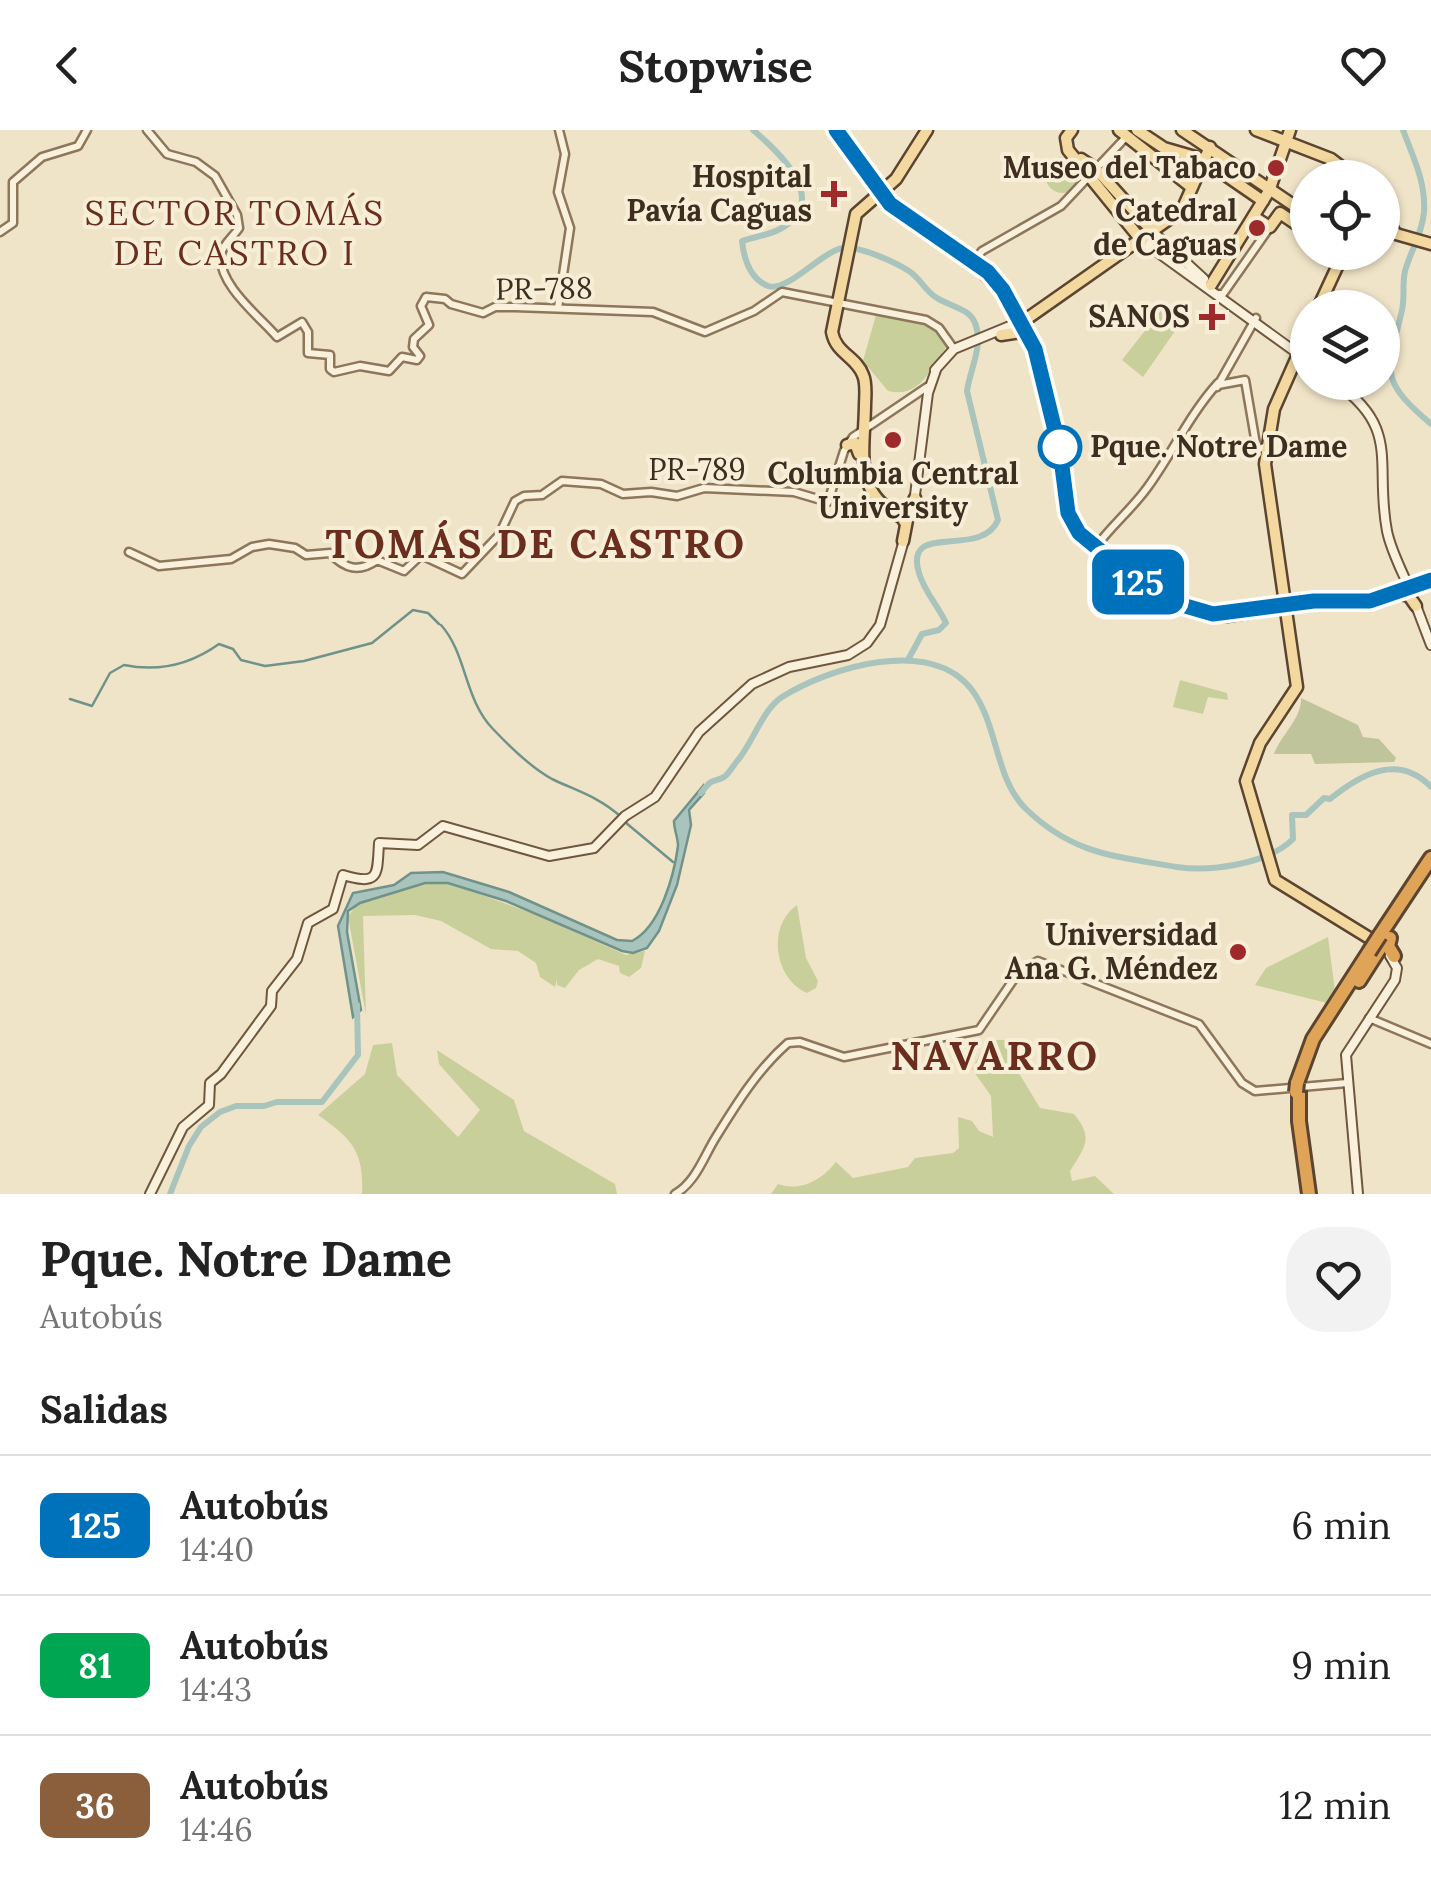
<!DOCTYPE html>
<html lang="es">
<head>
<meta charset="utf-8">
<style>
  body { margin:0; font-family:Lora,serif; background:#f2f2f2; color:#222; height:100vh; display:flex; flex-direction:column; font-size:38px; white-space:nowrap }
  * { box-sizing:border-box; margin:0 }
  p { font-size:32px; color:#767676 }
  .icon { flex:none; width:55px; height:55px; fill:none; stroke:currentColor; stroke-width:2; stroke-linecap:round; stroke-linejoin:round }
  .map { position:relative; height:1064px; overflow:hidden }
  .sheet { display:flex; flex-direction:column; background:#fff; flex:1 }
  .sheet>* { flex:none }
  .badge { padding:0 20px; border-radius:15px; font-size:35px; line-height:65px }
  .buttons { position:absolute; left:1290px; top:30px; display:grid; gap:20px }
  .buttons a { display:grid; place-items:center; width:110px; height:110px; border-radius:50%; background:#fff; box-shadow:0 2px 8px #0004; font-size:50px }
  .map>.badge { position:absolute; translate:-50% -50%; box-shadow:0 0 0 5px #fff }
  h2 { padding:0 40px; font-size:38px; line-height:90px }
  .round { display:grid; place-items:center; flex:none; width:105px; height:105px; border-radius:40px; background:#f2f2f2 }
  .head { display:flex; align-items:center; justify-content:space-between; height:170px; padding:0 40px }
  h1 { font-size:48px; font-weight:700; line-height:75px }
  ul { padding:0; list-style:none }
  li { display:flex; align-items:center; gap:30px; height:140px; padding:0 40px; border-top:2px solid #e0e0e0 }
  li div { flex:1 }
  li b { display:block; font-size:38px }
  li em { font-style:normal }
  li .badge { min-width:110px; font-weight:700; text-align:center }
  header { display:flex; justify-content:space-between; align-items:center; height:130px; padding:0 40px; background:#fff; font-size:45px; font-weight:700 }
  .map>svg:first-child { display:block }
</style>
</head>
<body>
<header><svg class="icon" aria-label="back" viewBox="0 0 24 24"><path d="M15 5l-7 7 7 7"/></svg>Stopwise<svg class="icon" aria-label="heart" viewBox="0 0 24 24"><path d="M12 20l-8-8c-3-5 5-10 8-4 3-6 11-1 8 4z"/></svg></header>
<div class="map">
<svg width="1431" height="1064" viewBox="0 0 1431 1064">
  <rect width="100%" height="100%" fill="#f0e4c8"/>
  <g fill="#c9cf9b">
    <circle cx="1063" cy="45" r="18"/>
    <polygon points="1162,179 1182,191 1143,247 1122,230"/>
    <path d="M876,185l51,8 21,22c-17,21 -26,54 -60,46l-25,-30z"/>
    <polygon points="1180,550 1227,563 1228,570 1208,567 1203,584 1173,577"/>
    <polygon points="425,753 450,753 542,787 626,825 645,821 641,838 629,847 620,843 619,836 598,829 579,840 565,858 557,855 557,849 555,857 540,847 536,833 518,821 491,819 441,791 415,785 363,786 366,885 348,787 358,772"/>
    <path d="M797,775l9,53 12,23 -2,7 -9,5c-32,-14 -41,-66 -10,-88z"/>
    <polygon points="1328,807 1335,861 1327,873 1255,855 1266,838"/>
    <path d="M998,910h9l1,15 32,53 34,6c20,24 11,33 -4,57l2,10 23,-5 19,18h-343l7,-10c22,8 44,-4 58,-22l17,16 55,-11 7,-9 38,-5 6,-5 -1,-31 14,4 7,10 14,6 -2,-41 -19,-27 14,-27z"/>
    <path d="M392,913l5,32 61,62 22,-27 -41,-46 -2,-14 77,50 10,31 91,53 2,10h-255c2,-43 -10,-55 -44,-79l47,-41 8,-29z"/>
  </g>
  <path fill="#bfc49a" d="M1301,568l57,27 5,12 16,2 17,19 -2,4 -79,2 -4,-10h-37c7,-19 28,-36 27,-56z"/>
  <path fill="#a9c4bc" stroke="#6f938a" stroke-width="2.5" d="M703,656l1,7 -15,17 2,15 -14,60 -18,46 -12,17 -14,5 -11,-2 -116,-50 -58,-18h-23l-65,20 -12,8 -1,21 14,78 -8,7 -15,-91 15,-33 41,-8 17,-12 32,-1 66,20 108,48 15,1c28,-14 42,-65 46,-95 0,-9 -4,-16 -4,-25z"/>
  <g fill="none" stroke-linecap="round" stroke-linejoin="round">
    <g stroke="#6f938a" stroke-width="2.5">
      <path d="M441,495c26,29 23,74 52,104 17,18 37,38 59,50 25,12 47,18 68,37"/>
      <path d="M70,569l22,7 18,-33 14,-8c34,7 67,-1 95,-21l14,5 8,11 24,6 39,-5 68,-18 41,-33 15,3 11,11"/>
      <polyline points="625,692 673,732"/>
    </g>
    <g stroke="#a9c4bc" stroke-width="6">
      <path d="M753,0c26,22 79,71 27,99 -11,6 -26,8 -38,12 2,18 8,38 26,45 19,7 54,-35 75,-38 17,-2 52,14 66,23 11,7 17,21 28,27 12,8 32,10 38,25 9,22 -5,46 -8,68l31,129c-17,40 -95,0 -79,53 5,18 19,33 27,50l-7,7 -17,4 -13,24"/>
      <path d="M1403,0c10,27 23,52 21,82 -2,22 -13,38 -19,59 -3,13 0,26 -3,39 -14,62 -25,68 29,114"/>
      <path d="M701,663c13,-17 10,-9 23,-16 4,-2 11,-14 14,-17 15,-18 25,-51 44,-63 48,-30 149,-61 190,-7 26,35 23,88 53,118 48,47 90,48 152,59 33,5 91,-3 116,-28l-1,-24h14l18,-17 6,1c31,-25 68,-46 101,-12"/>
      <polyline points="170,1064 189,1016 201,997 220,982 236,976 264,976 277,972 322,972 358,925 357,875"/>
    </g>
    <defs>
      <g id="tertiary">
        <path d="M147,0l20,24 29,8 19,14 22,39 2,13c-6,9 -16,16 -18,26 -4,30 39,63 56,83l25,-15 6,10v21l22,2v14l4,3 26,-6 29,5 13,-14 15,3 3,-4 -7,-9 1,-8 15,-14 -8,-19 5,-9 19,2 6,5 32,9 12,-6h20l138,5 52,20 49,-21 28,-19 144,28 13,8 15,21"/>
        <polyline points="0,102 13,93 13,52 42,27 78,16 87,0"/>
        <polyline points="972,133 982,121 1061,76 1127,6"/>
        <polyline points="1218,164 1223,164 1270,97"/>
        <polyline points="558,178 570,98 558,62 565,24 559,0"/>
        <polyline points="1218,255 1245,250 1257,320 1264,317"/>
        <polyline points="1217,257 1256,188"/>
        <path d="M1095,418c16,-22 36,-38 52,-60 25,-34 42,-73 71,-105"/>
        <path d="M129,422l30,14 72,-7 21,-12 17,-3 26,4 11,7 24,-2c15,16 29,20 47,7l27,11 17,-16 41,19 37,-39 16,-34 9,-5 18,-1 20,-14 39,3 22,10 28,-2 26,4 27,-8 90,4 34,10 16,-51 9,-14 74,-50"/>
        <polyline points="1369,888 1431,914"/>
        <path d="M675,1064c21,-12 29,-38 41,-57 21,-34 42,-68 72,-94l12,-1 44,15 135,-27 39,-57 20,-12 161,63 43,59 13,8 92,-8"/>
      </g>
      <g id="secondary">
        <polyline points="1153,102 1204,149"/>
        <polyline points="1142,111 1308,231"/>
        <polyline points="935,240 954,219 1017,193"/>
        <path d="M1335,252c67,47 39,81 52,149 4,20 15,40 23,59"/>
        <polyline points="914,373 928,263 936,240"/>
        <polyline points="1415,473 1431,515"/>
        <path d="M150,1064l33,-67 26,-22 1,-22 11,-9 50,-68 1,-15 25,-32 11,-36 25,-14 10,-34c37,11 34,0 36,-32l39,2 25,-19 106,30 45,-8 31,-32 30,-19 44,-65 53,-48 37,-17 59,-12 19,-12 13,-18 24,-85"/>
        <polyline points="1358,1064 1346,925 1395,850 1397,838 1390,826"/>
      </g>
      <g id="primary">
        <polyline points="833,0 888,75 981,140 1002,162 1034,221 1060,325 1069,390 1082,408 1156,469 1207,485 1227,486 1315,472 1372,472 1431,451"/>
        <polyline points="1072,0 1066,8 1068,20 1142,111"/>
        <polyline points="1119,0 1190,56"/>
        <polyline points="1137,0 1164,18 1202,29 1263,71"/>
        <polyline points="1182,0 1308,85"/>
        <polyline points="1256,0 1331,29 1356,48"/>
        <polyline points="1081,29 1096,39 1153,102"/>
        <polyline points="1382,79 1394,101"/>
        <polyline points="1254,87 1270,97 1280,83 1308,102"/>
        <polyline points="1382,100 1431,114"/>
        <polyline points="1382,108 1387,107"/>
        <polyline points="1211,155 1269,61 1290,0"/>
        <polyline points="1318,178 1337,137 1351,122"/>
        <polyline points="1018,195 1182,80 1210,17"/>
        <polyline points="1308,202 1274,279 1265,334 1297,557 1260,613 1246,651 1275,750 1379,814"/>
        <polyline points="1001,205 1021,202"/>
        <polyline points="847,315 855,313 859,324"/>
        <polyline points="904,391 915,368"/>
        <path d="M903,411l4,-21c-55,-25 -43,-64 -42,-114 0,-9 2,-22 -2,-31 -7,-19 -27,-21 -31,-43l24,-118 40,-35 31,-49"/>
        <polyline points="1400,464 1409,466 1416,476"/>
      </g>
      <g id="motorway">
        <polyline points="1380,805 1431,728"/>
        <polyline points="1390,808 1388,816 1394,826"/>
        <polyline points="1359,851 1380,818"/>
        <polyline points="1297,953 1313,909 1369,822"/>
        <polyline points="1299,962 1299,991 1309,1064"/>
      </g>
    </defs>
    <use href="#tertiary" stroke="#8d765c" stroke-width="11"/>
    <use href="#secondary" stroke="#6f573f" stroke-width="12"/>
    <use href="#primary" stroke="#5b4430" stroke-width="15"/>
    <use href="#motorway" stroke="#5b4430" stroke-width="18"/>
    <use href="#tertiary" stroke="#faf1dc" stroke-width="6"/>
    <use href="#secondary" stroke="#faf1dc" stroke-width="8"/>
    <use href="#primary" stroke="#f3d9a0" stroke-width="10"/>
    <use href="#motorway" stroke="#e0a458" stroke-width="12"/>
    <defs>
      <g id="motorway-bridge">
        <polyline points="1369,822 1380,805"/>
        <polyline points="1296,962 1297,953"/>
      </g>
    </defs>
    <use href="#motorway-bridge" stroke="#5b4430" stroke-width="18" stroke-linecap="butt"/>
    <use href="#motorway-bridge" stroke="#e0a458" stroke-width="12"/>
  </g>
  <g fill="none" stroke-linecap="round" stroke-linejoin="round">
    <defs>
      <polyline id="line" points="836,0 890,74 988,142 1003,160 1035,219 1060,321 1068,383 1079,403 1158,468 1213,484 1314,471 1370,471 1431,450"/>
    </defs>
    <use href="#line" stroke="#fff" stroke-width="22"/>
    <use href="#line" stroke="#0072bc" stroke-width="15"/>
  </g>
  <g fill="#9e2a2b" stroke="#f7eed8" stroke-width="4">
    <circle cx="1276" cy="38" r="10"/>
    <path d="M829 49h10v10h10v10h-10v10h-10v-10h-10v-10h10z"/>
    <circle cx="1257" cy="98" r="10"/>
    <path d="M1207 172h10v10h10v10h-10v10h-10v-10h-10v-10h10z"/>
    <circle cx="893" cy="310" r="10"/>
    <circle cx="1238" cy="822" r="10"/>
  </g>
  <circle fill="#fff" stroke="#0072bc" stroke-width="5" cx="1060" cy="317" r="20"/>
  <g text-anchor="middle" stroke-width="8" stroke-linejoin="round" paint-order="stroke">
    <g font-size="30" font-weight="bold" fill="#3d2e20" stroke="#f7eed8" text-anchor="end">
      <text x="1256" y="48">Museo del Tabaco</text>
      <text x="812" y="57">Hospital<tspan x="812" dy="34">Pavía Caguas</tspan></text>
      <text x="1237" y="91">Catedral<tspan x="1237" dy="34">de Caguas</tspan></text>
      <text x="1190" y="197">SANOS</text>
      <text x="893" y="354" text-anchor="middle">Columbia Central<tspan x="893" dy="34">University</tspan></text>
      <text x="1218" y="815">Universidad<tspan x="1218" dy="34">Ana G. Méndez</tspan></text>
    </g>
    <g font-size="30" fill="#3d2e20" stroke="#f7eed8">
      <text transform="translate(544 159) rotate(-1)" y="10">PR-788</text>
      <text x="697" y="350">PR-789</text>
    </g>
    <g font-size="30" font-weight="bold" fill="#3d2e20" stroke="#f7eed8" text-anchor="start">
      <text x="1090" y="327">Pque. Notre Dame</text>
    </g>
    <g font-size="35" letter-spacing="2.5" fill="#6b2e1e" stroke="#f7eed8">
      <text x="235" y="95">SECTOR TOMÁS<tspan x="235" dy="40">DE CASTRO I</tspan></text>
    </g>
    <g font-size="40" font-weight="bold" letter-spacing="2.5" fill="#6b2e1e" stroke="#f7eed8">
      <text x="536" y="428">TOMÁS DE CASTRO</text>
      <text x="995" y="940">NAVARRO</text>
    </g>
  </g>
</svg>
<div class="buttons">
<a><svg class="icon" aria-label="locate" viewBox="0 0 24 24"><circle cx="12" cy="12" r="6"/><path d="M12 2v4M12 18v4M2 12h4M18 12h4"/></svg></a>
<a><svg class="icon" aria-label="layers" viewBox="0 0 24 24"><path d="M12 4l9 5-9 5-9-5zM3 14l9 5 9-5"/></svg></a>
</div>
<b class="badge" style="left:1138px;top:452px;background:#0072bc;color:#fff">125</b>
</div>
<section class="sheet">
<div class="head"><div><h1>Pque. Notre Dame</h1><p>Autobús</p></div><a class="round"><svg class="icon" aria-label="heart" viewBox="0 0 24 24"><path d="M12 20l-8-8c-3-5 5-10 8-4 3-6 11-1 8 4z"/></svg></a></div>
<h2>Salidas</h2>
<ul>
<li><span class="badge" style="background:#0072bc;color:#fff">125</span><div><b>Autobús</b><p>14:40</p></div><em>6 min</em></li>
<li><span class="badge" style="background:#00a651;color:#fff">81</span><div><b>Autobús</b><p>14:43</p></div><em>9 min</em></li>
<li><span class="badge" style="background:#8b5e3c;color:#fff">36</span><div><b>Autobús</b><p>14:46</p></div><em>12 min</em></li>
</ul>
</section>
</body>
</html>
